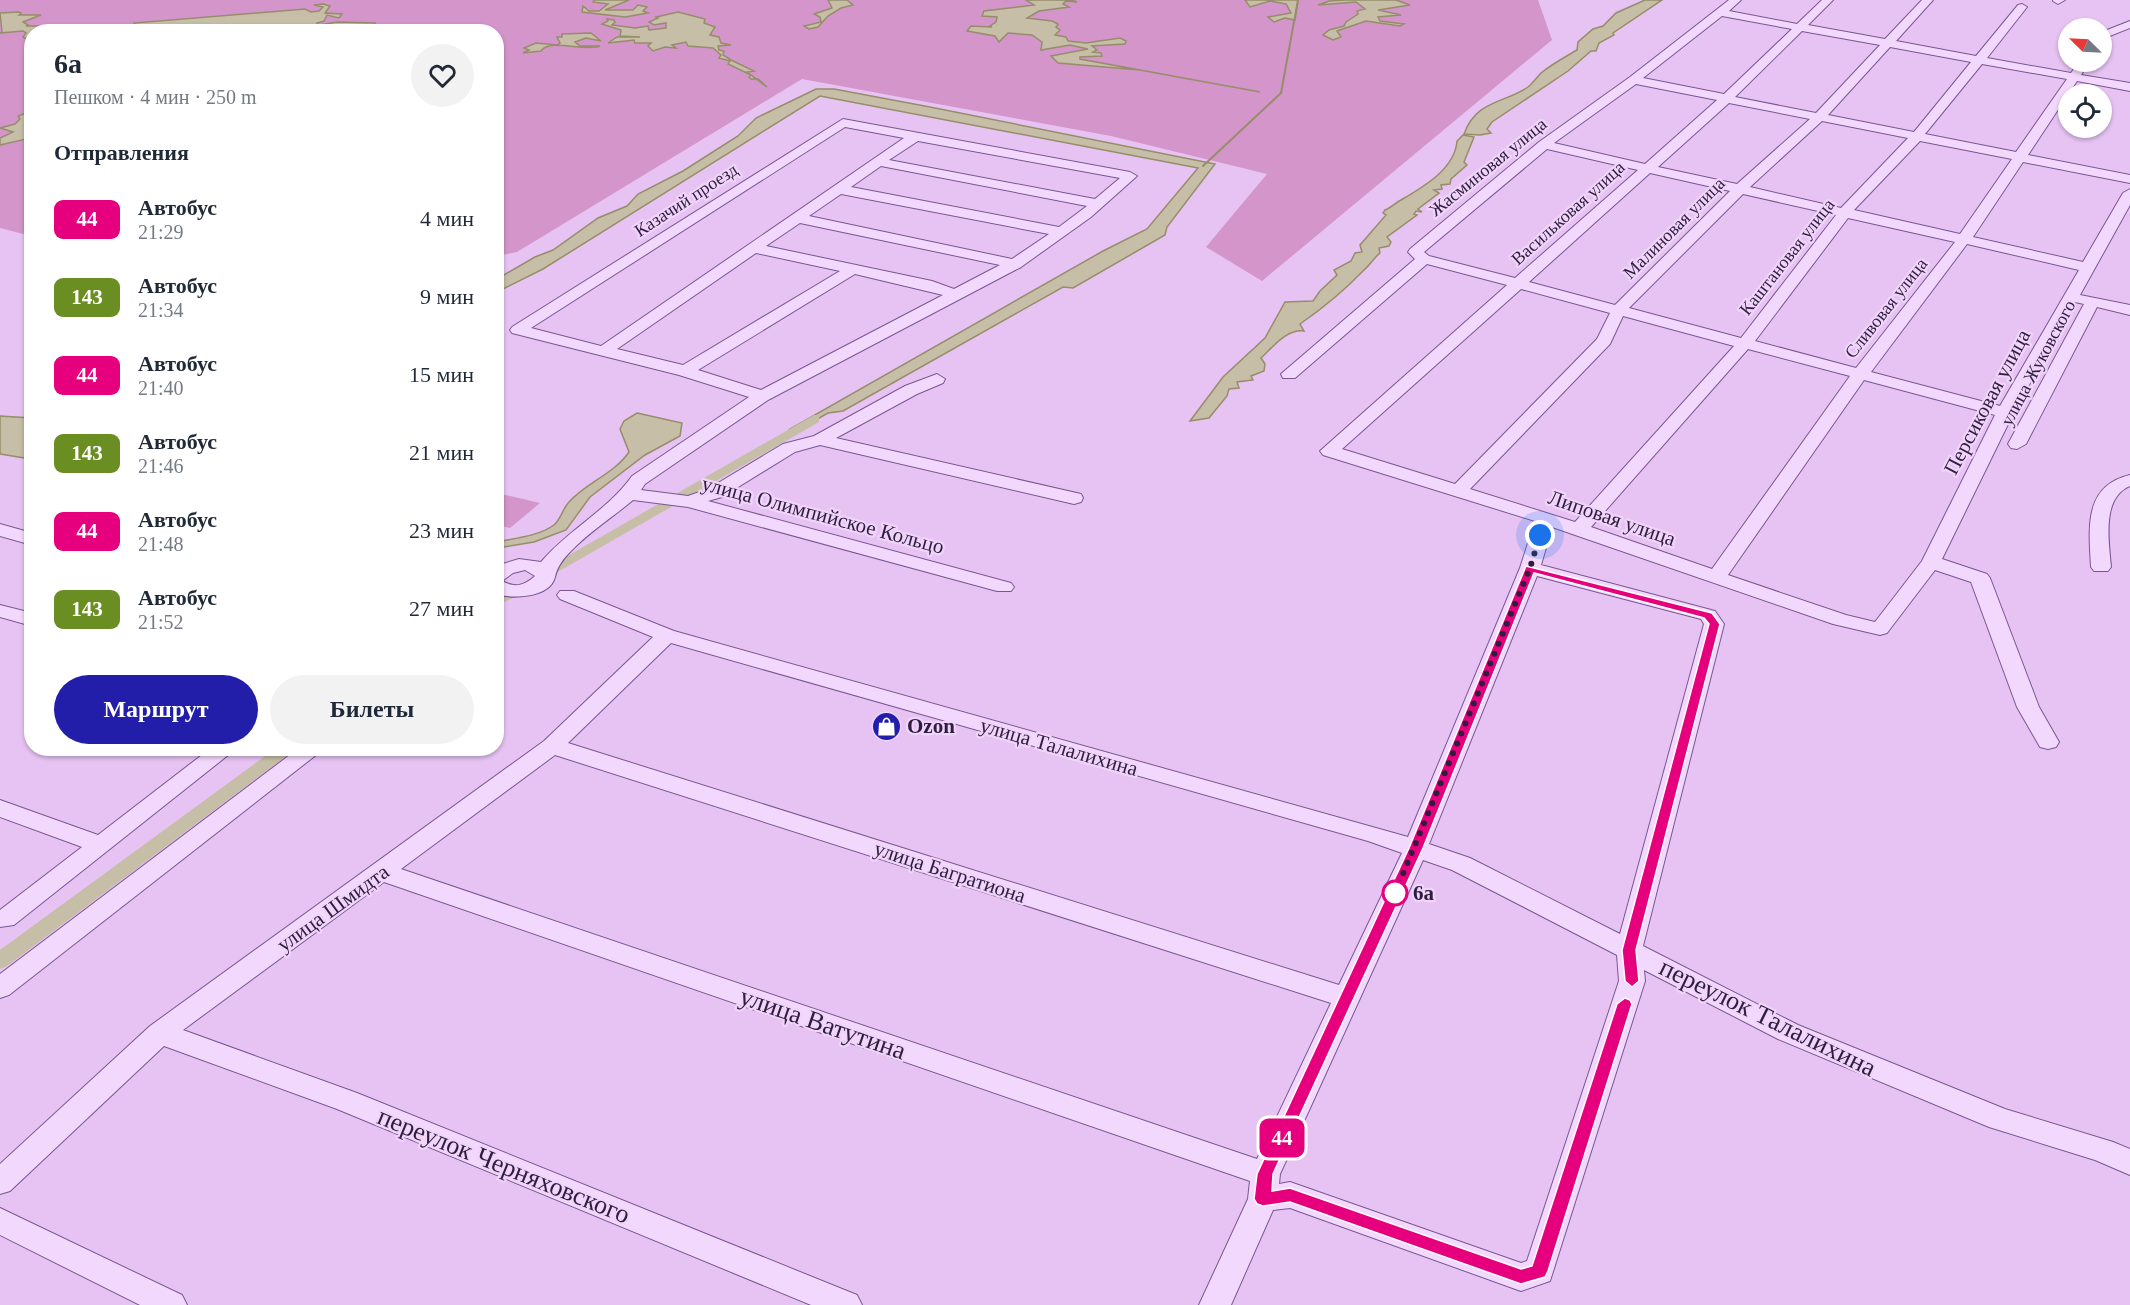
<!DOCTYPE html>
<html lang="ru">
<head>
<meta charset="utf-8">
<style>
  body { margin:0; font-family:"Times New Roman",serif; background:#f2f2f3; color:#1f2937; height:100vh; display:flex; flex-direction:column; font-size:22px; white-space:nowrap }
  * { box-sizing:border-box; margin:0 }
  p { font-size:20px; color:#747a83 }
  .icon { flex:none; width:33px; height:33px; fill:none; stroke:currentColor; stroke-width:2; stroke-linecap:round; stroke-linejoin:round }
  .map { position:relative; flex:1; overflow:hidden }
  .side { position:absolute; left:24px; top:24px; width:480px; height:732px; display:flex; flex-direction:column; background:#fff; border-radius:24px; box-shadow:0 2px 4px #0004 }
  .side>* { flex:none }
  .badge { padding:0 12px; border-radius:9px; font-size:21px; line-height:39px }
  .needle { width:39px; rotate:294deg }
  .fabs { position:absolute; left:2058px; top:18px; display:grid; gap:12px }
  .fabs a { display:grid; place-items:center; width:54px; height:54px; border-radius:50%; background:#fff; box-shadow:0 2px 4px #0004; font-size:30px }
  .you { position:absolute; width:30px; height:30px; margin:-15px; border:4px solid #fff; border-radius:50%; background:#1a73e8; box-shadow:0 0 0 9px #1a73e833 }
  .map>.badge { position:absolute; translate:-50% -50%; box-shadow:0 0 0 3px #fff }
  h2 { padding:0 30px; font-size:22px; line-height:54px }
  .round { display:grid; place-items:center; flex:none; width:63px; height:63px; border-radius:32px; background:#f2f2f3 }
  .summary { display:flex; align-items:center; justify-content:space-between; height:102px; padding:0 30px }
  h1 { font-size:28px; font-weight:700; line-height:45px }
  .button { display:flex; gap:12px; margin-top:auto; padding:12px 30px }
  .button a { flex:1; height:69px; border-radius:36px; background:#231ea9; color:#fff; font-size:24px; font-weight:700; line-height:69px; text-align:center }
  .button a+a { background:#f2f2f3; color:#1f2937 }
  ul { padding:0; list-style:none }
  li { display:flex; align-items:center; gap:18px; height:78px; padding:0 30px }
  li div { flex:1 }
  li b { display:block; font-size:22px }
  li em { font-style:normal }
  li .badge { min-width:66px; font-weight:700; text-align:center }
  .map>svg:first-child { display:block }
</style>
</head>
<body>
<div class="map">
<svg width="2130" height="1305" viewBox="0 0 2130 1305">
  <rect width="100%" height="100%" fill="#e7c3f4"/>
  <g fill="#d495ca">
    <polygon points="0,0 1538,0 1552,40 1262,281 1206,247 1267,174 1111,136 802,79 517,252 497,256 496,32 32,32 31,236 0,228"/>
    <polygon points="497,493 540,503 510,528 497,525"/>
  </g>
  <g fill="#c6bea6" stroke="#968d6b" stroke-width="1.5">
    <polygon points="594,0 629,0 605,10 633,10 638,5 647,7 643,11 648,13 625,17 582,12 583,6 589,11 599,11 608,4 593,2"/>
    <polygon points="828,0 847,0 853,5 841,8 828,16 818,27 809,29 804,26 821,22 820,17 814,14 832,8"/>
    <polygon points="1026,0 1072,0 1077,2 1066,1 1063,4 1069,7 1039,11 1027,18 1052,21 1058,24 1056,27 1060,30 1055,35 1066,37 1068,41 1086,43 1120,38 1126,41 1125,44 1092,46 1097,50 1093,52 1101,53 1102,56 1080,57 1080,59 1260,92 1140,70 1058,63 1051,56 1088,49 1070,45 1041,50 1042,42 1032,35 1008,33 999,42 995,36 967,31 971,26 992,27 990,26 996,22 997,17 982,16 984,11 1034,5"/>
    <polygon points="1245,0 1298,0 1295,20 1285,18 1274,22 1268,17 1291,13 1286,4 1270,1 1250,7"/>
    <polygon points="1346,0 1396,0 1410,5 1378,10 1401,15 1378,17 1380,21 1404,24 1400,26 1366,21 1337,31 1341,37 1333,40 1323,35 1329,30 1344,26 1346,22 1358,14 1357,11 1365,9 1356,2 1318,5 1329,1"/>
    <path d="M1645,0h17l-49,33 1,2 -15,8 -3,8h-5l-23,20 -76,51 -5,7 4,4 -11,2 -16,-1c12,-34 41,-31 64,-47 5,-4 9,-10 13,-14 11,-9 24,-16 36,-23l1,-8 15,-13 10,-3 13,-13z"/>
    <polygon points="323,4 330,6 325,13 342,14 339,18 327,15 324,21 317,23 320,25 337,22 375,23 374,26 384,30 320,30 325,27 298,32 94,31 136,25 134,23 305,9 311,12 319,11 323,7 314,5"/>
    <polygon points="19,12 21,13 19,15 41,15 23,22 28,25 26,26 58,26 54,29 59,30 92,31 32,32 31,41 23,37 26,33 23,31 0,33 2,32 0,13"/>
    <polygon points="678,12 705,19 704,23 715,27 710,35 719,37 721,43 731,45 718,46 719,50 724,51 723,55 731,60 754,71 747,72 767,87 758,79 751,79 749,77 751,75 728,64 730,61 719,58 721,55 713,48 688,46 686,42 672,45 676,48 665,47 653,51 648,46 651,43 635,43 634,40 608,43 617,37 640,37 620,36 621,30 602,24 608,21 607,19 614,20 615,22 612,25 635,28 648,26 649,30 666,28 666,23 654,25 649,22 658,18 656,17"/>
    <path d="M591,33l10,8 -15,-3 -11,4 5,4h20c-15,6 -50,-8 -59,5l-18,2 6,-3 -5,-2 12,-5 21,2 3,-2 -3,-6h5v-3z"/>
    <polygon points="816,89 834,89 930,107 1215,164 1167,227 1165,235 1073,288 1063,287 843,411 828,413 796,431 790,429 1103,251 1147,229 1198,168 820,96 543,269 497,292 497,279 535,257 553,250 598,218 627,206 638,194 683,171 738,136 756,118"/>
    <polygon points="31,111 31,138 0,145 0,138 13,132 0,128 15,124 20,119 18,116"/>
    <path d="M1463,135l11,2 -10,25 3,3 -16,14 -1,5 -9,1 1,4 -8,1 5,3 -21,16 4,3 -6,-1 -2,3 3,1 -30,22 4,5 -2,4 -10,2 1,5c-7,6 -10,12 -17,18 -19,20 -40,37 -63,53l4,7c-18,-2 -31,16 -43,27l4,6 -1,7 -13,5 2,4 -16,2 2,6 -10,1 -2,7 -18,22 -19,3 33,-44 42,-39 20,-36 28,-1 7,-10 17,-16 -3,-5 17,-9 4,-8 7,-1 -2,-7 26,-30 -3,-2 2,-3c6,-2 10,-7 16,-10 22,-13 54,-31 56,-59z"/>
    <path d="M637,413l45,10 -2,13 -35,19 -55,42 -24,33 -32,12 -37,6v-6c18,-4 42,-6 57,-17 7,-6 9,-17 15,-23 18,-20 45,-28 60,-50l-9,-23 4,-8z"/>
    <polygon points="0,416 31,418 31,459 0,454"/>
  </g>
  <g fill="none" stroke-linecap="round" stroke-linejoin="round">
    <polyline stroke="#968d6b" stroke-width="2" points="1203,166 1281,93 1298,0"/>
    <g fill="#c6bea6" fill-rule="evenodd">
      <polygon points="814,415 819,416 819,422 549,577 539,577 536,574"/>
      <polygon points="509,591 515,593 517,596 496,606 496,595"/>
      <polygon points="276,748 297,748 7,966 0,969 0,950"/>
    </g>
    <defs>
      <g id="minor">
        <path d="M1729,0h12l-12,11 68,13 25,-24h11l-25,25 77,14 37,-39h11l-37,41 80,15 42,-51 4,-1 5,3 -40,51 84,15 8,-11h10l-8,13 49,8v8l-53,-10 -49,74 102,20v8l-107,-21 -50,75 110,25 40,-69 7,-4v16l-50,90 50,10v10l-33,-8 -71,137 -9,5 -6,-1 -3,-4 76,-140 -9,-2 -61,110 -72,147 45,15 3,4 49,129 20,35 -3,5 -8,2 -8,-2 -23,-40 -46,-125 -36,-12 -48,63 -7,2 -47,-11 -281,-97 -11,38 174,46 9,13 -81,322 155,79 207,84 108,33 17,7v26l-35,-15 -106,-33 -211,-88 -134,-69 1,11 -95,300 -29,10 -231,-83 -17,2 -42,95h-32l49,-106 2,-18 -866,-299 -201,148 174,63 500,202 5,10h-51l-474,-196 -173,-63 -154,145 -10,3v-30l150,-138 394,-285 109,-104 -93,-38 -3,-4 3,-4h14l100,40 734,206 112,-269 15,-47 -212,-66 -3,-4 187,-166 -80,-21 -132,114h-12l-2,-4 134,-115 -7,-7 2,-3 129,-107 91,-65zM1722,16l70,13 -68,65 -81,-16zM1802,31l78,14 -64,68 -81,-16zM1890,47l81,15 -57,70 -86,-17zM1982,64l85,15 -51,73 -91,-18zM1636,84l81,16 -72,64 -91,-21zM1729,103l81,16 -73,65 -79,-17zM1822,121l86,17 -67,70 -91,-21zM1920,141l92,18 -52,75 -106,-24zM1547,149l91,21 -123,108 -86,-22 -5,-4zM1650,173l80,18 -115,114 -86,-23zM1743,194l93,21 -95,123 -112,-30zM1848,218l107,24 -99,126 -101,-27zM1967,244l112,26 -79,136 -129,-34zM1521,289l89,24 -13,26 -142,145 -113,-35zM1623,316l111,30 -159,176 -105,-33 140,-145zM1748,349l102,27 -138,193 -121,-42zM1864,380l131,35 -73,146 -47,61 -29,-7 -118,-40zM1537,576l164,43 3,5 -84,310 -150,-76 -41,-14zM671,643l697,198 34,12 -63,132 -771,-242zM555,755l776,248 -74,156 -856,-290zM1423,860l29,10 165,85 2,26 -92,280 -6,2 -231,-81 -11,2 1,-10z"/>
        <polygon points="2065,0 2058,4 2053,1 2053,0"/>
        <polygon points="2130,21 2130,28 2102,39 2102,32"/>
        <path d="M843,119l287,53 7,4 -46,41 -70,50 -253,133 -123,84 -4,6 47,6 20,-7 75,-45 31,-8 91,-50 32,-12 8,5 -2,4 -26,11 -81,44 245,56 2,4 -2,4 -7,2 -254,-59 -25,7 -73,45 -14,4 303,82 3,4 -3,4h-14l-309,-84 -55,-7c-20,17 -44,32 -62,51 -8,8 -14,16 -16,26 -5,21 -43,22 -59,17v-28l23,-7 22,3c27,-32 67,-52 91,-86l117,-79 -70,-22 -167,-42 -2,-3 2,-3zM845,127l59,11 -303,208 -70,-18zM918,141l202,37 -25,21 -206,-39zM881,166l206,40 -28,21 -208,-40zM841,194l208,40 -37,25 -203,-43zM800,223l200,42 -46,24 -22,-8 -166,-35zM756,253l84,18 -157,94 -66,-16zM855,274l88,21 -182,95 -63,-20zM525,570l10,6c-11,10 -20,12 -33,5l11,-8z"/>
        <path d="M2130,475v11c-29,12 -21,56 -19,81l-3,4h-14l-3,-4c-2,-38 -8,-81 39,-92z"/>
        <polygon points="0,524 32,533 32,545 0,536"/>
        <polygon points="0,605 32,613 32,626 0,617"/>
        <polygon points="211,748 237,748 14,925 0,927 0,910 82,847 0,817 0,800 98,835"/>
        <polygon points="299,748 325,748 9,995 0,998 0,974"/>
        <polygon points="0,1208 182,1295 187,1305 140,1305 0,1235"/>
      </g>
    </defs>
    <use href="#minor" stroke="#785791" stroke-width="2"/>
    <use href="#minor" fill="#f3d8fd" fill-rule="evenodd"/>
  </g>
  <polygon fill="#e6007e" stroke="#fff" stroke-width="1.5" points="1526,566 1712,613 1720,624 1636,950 1639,981 1632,987 1625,981 1622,950 1709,624 1704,618 1534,573 1423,848 1273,1174 1272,1191 1290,1188 1521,1269 1532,1266 1617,1004 1625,998 1630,1000 1632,1004 1548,1271 1545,1277 1521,1284 1290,1202 1263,1206 1257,1204 1254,1199 1257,1174 1409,848"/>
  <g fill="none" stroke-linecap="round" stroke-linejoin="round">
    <polyline stroke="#2f1d3f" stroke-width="6" stroke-dasharray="0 10.8" points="1395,893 1530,568 1540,535"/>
  </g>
  <defs>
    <symbol id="shop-disc" viewBox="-11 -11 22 22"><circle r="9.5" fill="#231ea9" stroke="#f0d4fa"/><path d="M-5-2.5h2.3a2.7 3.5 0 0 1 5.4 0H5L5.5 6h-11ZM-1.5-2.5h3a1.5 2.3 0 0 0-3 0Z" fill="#fff"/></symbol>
  </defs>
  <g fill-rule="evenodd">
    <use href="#shop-disc" x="870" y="710" width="33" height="33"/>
  </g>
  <circle fill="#fff" stroke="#e6007e" stroke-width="3" cx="1395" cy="893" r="12"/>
  <g text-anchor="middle" stroke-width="4.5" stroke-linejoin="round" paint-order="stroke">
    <g font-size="18" fill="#2f1d3f" stroke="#f0d4fa">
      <text transform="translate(1488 167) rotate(-39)" y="6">Жасминовая улица</text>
      <text transform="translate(686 200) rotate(-33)" y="6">Казачий проезд</text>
      <text transform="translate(1568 213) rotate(-42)" y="6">Васильковая улица</text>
      <text transform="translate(1674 228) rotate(-45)" y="6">Малиновая улица</text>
      <text transform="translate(1787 257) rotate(-52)" y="6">Каштановая улица</text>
      <text transform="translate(1886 308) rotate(-52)" y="6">Сливовая улица</text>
      <text transform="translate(2038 363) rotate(-62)" y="6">улица Жуковского</text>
    </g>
    <g font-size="21" fill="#2f1d3f" stroke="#f0d4fa">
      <text transform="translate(1987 402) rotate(-62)" y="7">Персиковая улица</text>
      <text transform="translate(823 515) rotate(15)" y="7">улица Олимпийское Кольцо</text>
      <text transform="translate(1612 518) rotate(19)" y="7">Липовая улица</text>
      <text transform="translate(1059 747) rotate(16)" y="7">улица Талалихина</text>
      <text transform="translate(950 872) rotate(18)" y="7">улица Багратиона</text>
      <text transform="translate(333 908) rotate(-36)" y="7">улица Шмидта</text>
    </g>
    <g font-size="21" font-weight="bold" fill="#2f1d3f" stroke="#f0d4fa" text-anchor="start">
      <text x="907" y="733">Ozon</text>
    </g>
    <g font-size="21" font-weight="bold" fill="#2f1d3f" stroke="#f0d4fa" text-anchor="start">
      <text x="1413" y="900">6а</text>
    </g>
    <g font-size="26" fill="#2f1d3f" stroke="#f0d4fa">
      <text transform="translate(1768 1017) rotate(26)" y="9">переулок Талалихина</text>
      <text transform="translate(823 1023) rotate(19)" y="9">улица Ватутина</text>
      <text transform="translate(504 1165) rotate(22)" y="9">переулок Черняховского</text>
    </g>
  </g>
</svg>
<div class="fabs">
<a><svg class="needle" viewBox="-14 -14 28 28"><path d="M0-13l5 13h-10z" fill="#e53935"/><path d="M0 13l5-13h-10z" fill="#747a83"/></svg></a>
<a><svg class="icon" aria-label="locate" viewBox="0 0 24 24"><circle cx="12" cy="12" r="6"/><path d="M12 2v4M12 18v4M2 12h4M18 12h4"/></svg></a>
</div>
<div class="you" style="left:1540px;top:535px"></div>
<b class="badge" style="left:1282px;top:1138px;background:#e6007e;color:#fff">44</b>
<section class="side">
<div class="summary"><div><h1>6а</h1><p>Пешком · 4 мин · 250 m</p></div><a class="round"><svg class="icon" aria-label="heart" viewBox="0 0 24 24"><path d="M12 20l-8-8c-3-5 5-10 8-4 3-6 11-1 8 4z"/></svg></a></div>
<h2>Отправления</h2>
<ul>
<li><span class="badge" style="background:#e6007e;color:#fff">44</span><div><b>Автобус</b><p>21:29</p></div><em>4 мин</em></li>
<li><span class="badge" style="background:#6b8e23;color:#fff">143</span><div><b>Автобус</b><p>21:34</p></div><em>9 мин</em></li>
<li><span class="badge" style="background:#e6007e;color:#fff">44</span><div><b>Автобус</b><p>21:40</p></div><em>15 мин</em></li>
<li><span class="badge" style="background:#6b8e23;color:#fff">143</span><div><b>Автобус</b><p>21:46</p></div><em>21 мин</em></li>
<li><span class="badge" style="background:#e6007e;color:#fff">44</span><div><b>Автобус</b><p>21:48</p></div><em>23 мин</em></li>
<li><span class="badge" style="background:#6b8e23;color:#fff">143</span><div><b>Автобус</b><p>21:52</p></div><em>27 мин</em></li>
</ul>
<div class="button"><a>Маршрут</a><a>Билеты</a></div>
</section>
</div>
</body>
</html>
